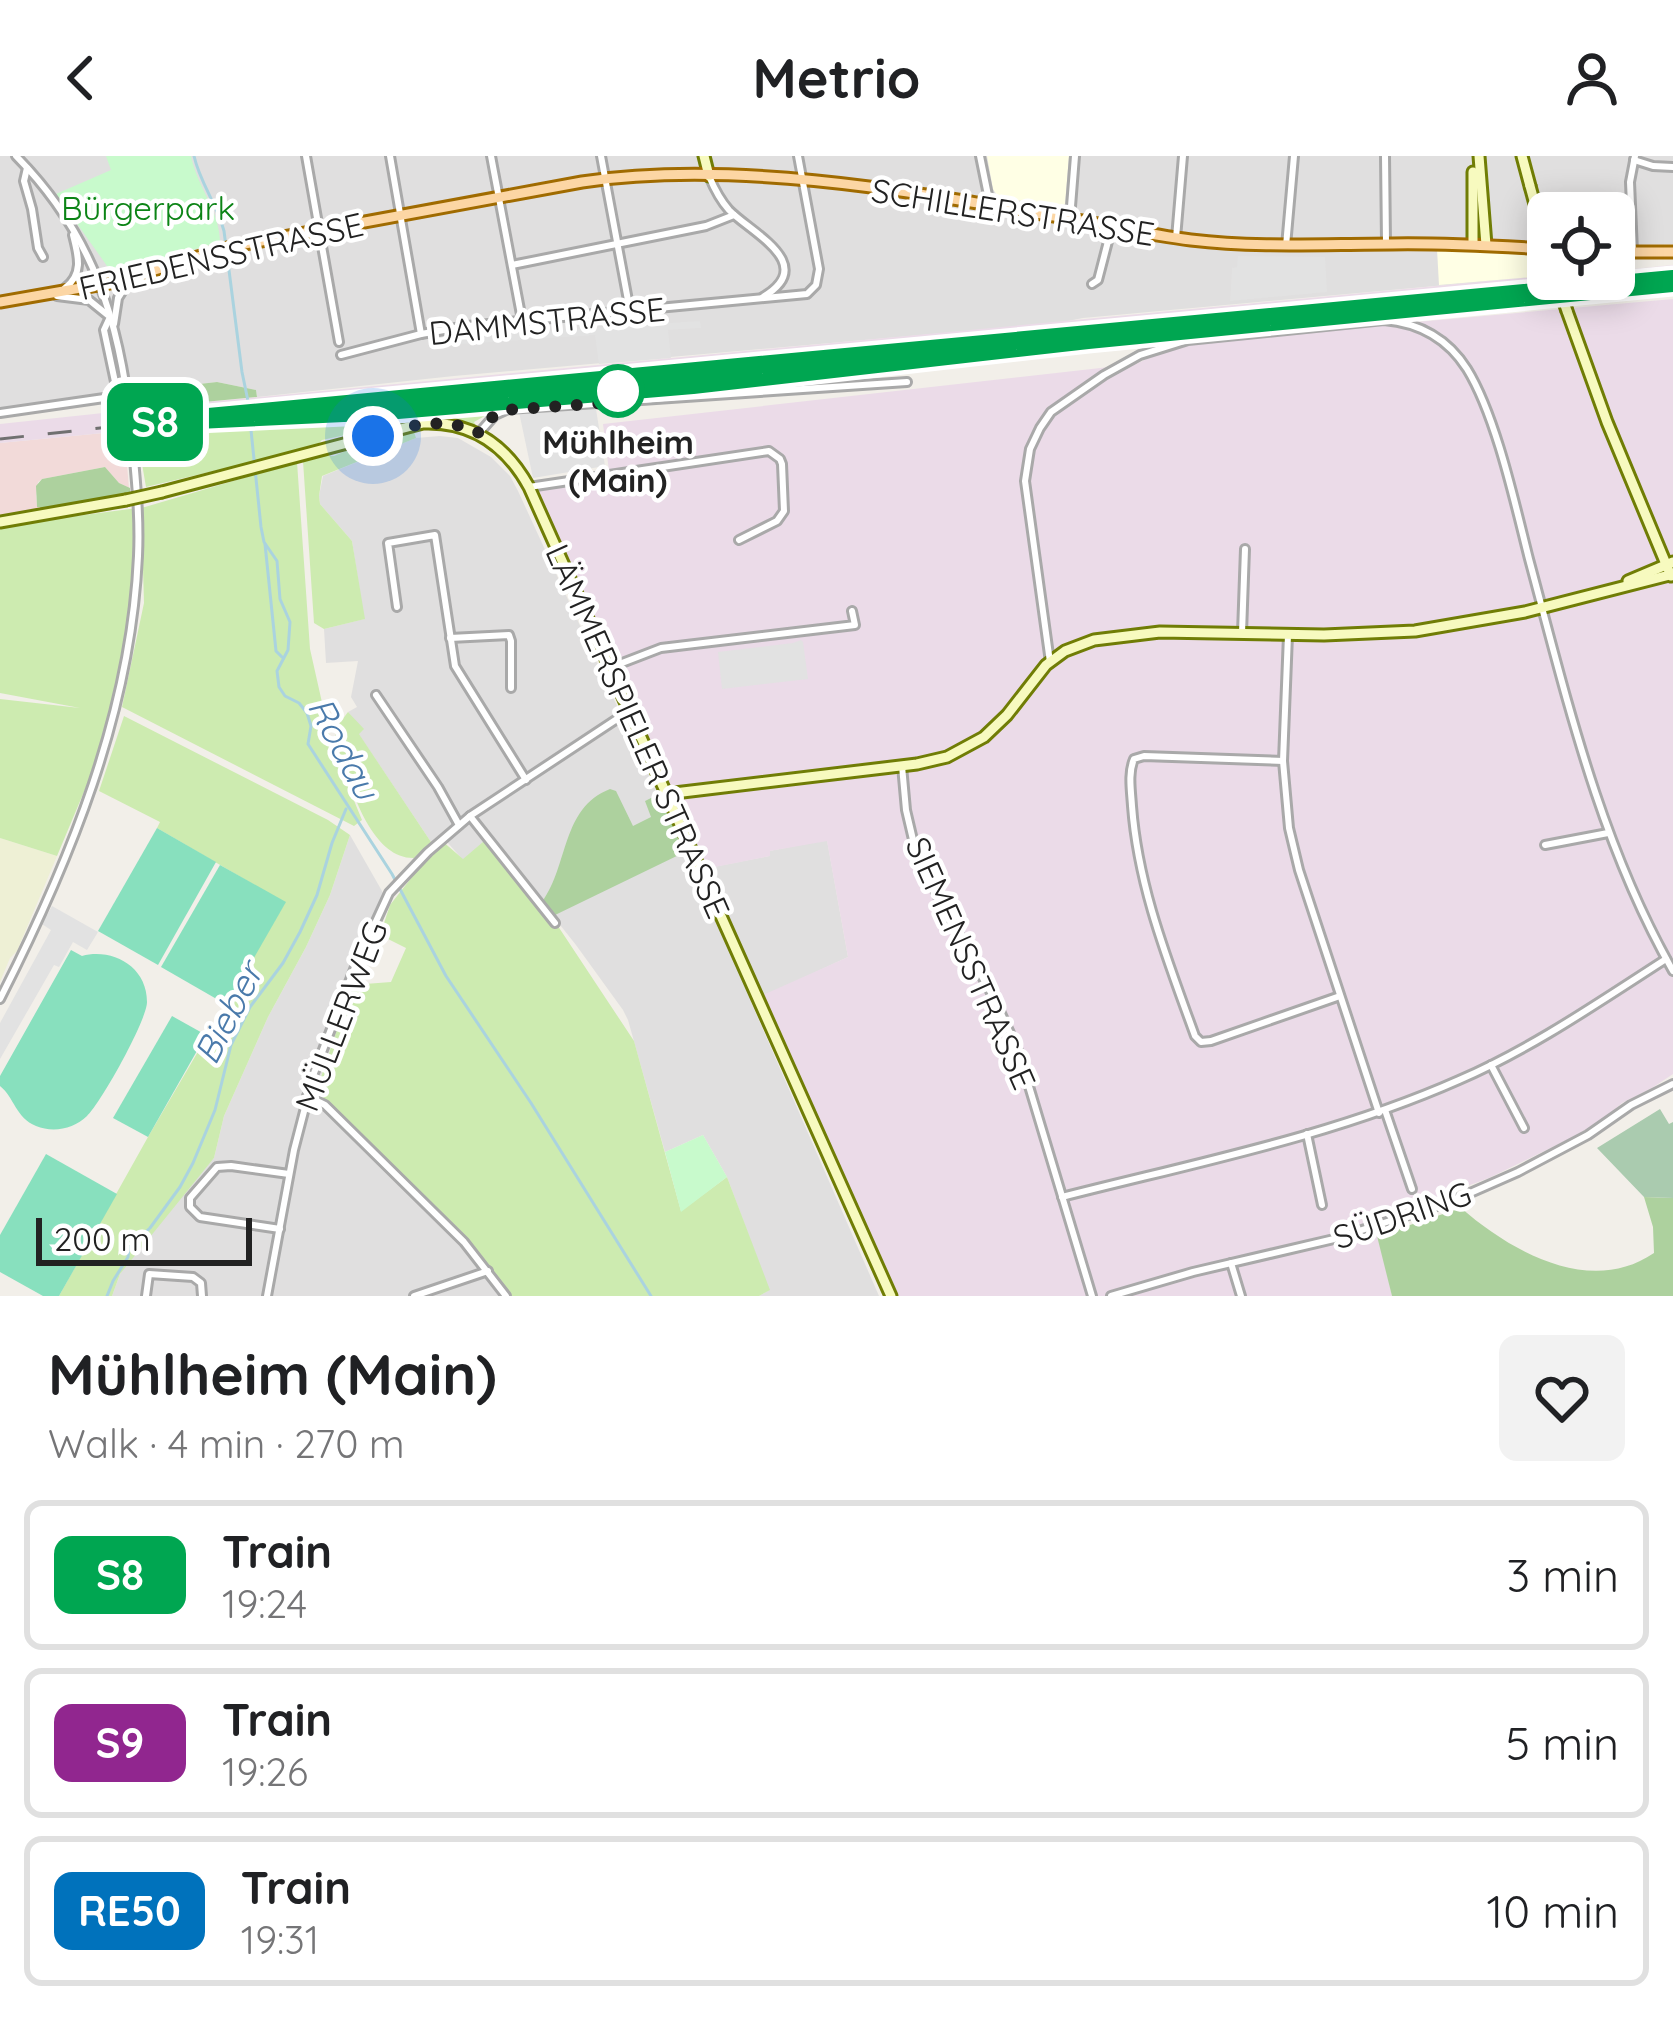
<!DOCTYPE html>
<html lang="en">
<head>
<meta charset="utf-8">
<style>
  body { margin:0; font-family:Quicksand,sans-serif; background:#f2f2f2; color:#202124; height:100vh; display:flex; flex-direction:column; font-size:45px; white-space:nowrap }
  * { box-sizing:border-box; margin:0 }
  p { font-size:39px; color:#757577 }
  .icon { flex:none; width:66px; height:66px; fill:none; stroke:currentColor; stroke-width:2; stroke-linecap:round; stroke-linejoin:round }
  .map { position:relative; height:1140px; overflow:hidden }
  .drawer { display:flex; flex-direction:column; background:#fff; flex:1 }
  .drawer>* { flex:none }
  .badge { padding:0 24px; border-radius:18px; font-size:42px; line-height:78px }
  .controls { position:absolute; left:1527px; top:36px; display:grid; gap:24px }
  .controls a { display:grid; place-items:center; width:108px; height:108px; border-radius:18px; background:#fff; box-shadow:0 6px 30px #0003; font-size:60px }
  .scale { position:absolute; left:36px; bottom:30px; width:216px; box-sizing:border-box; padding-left:12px; border:6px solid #222; border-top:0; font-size:33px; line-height:42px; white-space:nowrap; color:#222; -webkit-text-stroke:9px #fff; paint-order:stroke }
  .you { position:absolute; width:60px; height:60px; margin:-30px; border:9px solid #fff; border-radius:50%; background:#1a73e8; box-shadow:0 0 0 18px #1a73e833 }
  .map>.badge { position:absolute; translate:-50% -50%; box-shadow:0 0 0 6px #fff }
  .round { display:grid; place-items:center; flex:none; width:126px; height:126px; border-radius:18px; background:#f2f2f2 }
  .overview { display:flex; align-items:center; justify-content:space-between; height:204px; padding:0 48px }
  h1 { font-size:57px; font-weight:700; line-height:90px }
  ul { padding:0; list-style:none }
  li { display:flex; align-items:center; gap:36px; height:150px; margin:0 24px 18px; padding:0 24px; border:6px solid #e0e0e0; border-radius:18px }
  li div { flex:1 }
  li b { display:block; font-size:45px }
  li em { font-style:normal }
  li .badge { min-width:132px; font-weight:700; text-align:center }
  header { display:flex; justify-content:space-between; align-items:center; height:156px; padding:0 48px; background:#fff; font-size:54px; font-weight:700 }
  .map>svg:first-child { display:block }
</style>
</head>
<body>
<header><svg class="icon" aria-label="back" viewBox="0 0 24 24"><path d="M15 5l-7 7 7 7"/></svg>Metrio<svg class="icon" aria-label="person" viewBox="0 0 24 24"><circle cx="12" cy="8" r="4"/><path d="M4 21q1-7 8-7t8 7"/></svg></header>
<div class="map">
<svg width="1673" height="1140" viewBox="0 0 1673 1140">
  <rect width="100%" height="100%" fill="#f2efe9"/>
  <g fill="#e0dfdf">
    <polygon points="0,0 1673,0 1673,88 1614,89 1614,57 1548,57 1548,87 1535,87 1545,120 1083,162 1058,167 454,220 257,241 256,234 217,226 0,252"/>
    <polygon points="440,280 458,282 491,301 510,320 518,335 693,715 769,700 769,695 827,684 848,801 751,846 879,1140 759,1140 769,1134 727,1021 703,979 665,996 628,864 623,854 576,789 490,681 463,704 440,678 431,686 358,577 363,574 348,556 357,551 351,541 358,505 326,507 324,473 364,463 352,385 320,348 319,340 323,320 416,282"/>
    <polygon points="350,679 390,749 352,829 318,929 319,939 462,1076 512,1140 112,1140 120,1118 128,1105 214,1002 224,960 268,861 306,791 330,739"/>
  </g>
  <polygon fill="#f2dad9" points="124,275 129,332 119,327 105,311 42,323 38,326 36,340 37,350 41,350 41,355 0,361 0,287"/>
  <g fill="#ebdbe8">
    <polygon points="1673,109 1673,132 1099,188 950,207 543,249 136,273 131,253 1510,123 1545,120 1548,120 1548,123 1614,123 1614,115"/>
    <polygon points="1673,143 1673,918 1652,932 1622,947 1603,964 1569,983 1489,1022 1375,1064 1392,1140 899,1140 763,839 848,801 827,685 770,695 770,700 705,713 536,334 610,323 603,268 1136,208 1172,191 1193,186"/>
    <polygon points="122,255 124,275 0,287 0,268"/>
  </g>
  <g fill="#ffffe5">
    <polygon points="987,0 1069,0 1065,48 1059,51 998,41 993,33"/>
    <polygon points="1437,93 1538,96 1545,120 1439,129"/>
  </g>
  <polygon fill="#eef0d5" points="0,682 57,700 17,795 10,802 0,826"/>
  <g fill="#cdebb0">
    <polygon points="499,252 474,266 476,270 453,262 425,262 322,284 315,291 146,331 136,273"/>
    <polygon points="414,276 416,282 322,320 319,340 320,348 352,385 365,463 324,473 314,467 303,305 317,299 334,300 367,286"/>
    <polygon points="297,306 310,493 332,591 362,664 354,670 122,551 144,447 143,412 134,481 117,557 57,700 0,682 0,543 80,552 0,537 0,370 145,351"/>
    <path d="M348,556l16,17 -5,5 72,108 -17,16c-47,1 -68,-85 -79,-122l3,-6 -2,-2z"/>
    <polygon points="124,560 328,664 350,679 330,739 306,791 268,861 224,960 214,1002 120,1118 112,1140 59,1140 148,981 285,747 157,672 160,666 99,635"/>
    <polygon points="490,680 542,746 634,885 681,1055 727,1021 770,1134 759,1140 512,1140 462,1076 319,939 318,930 352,829 391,826 406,792 380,779 390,749 441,684 463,703"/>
  </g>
  <g fill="#add19e">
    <polygon points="217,226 256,234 257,241 131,253 129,236"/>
    <polygon points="105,311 119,327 130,332 130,337 106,344 41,355 40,351 37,351 36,330 42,323"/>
    <path d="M610,633l6,2 17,35 18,-9 -6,-16 14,-7 26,58 -132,64 -11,-14c27,-37 19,-94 68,-113z"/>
    <path d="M1644,1041l29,1v98h-281l-15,-60 84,-28c52,45 130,88 193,45l-1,-26z"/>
  </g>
  <polygon fill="#aacbaf" points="1660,953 1669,968 1673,966 1673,1042 1644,1041 1597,992"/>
  <g fill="#c8facc">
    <path d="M106,0h85c6,30 29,56 29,86l-108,31 -56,-79 55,-24z"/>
    <polygon points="703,979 727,1021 681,1056 665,996"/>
  </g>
  <g fill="#88e0be">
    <polygon points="157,672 216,706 158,809 98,775"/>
    <polygon points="220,709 286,746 227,849 161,811"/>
    <path d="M71,794l11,6c30,-8 65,10 65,46 0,18 -46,101 -60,114 -13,13 -34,17 -51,10 -20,-8 -22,-29 -36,-40v-10z"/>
    <polygon points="172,860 206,879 148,981 113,962"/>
    <polygon points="46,998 117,1038 59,1140 43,1140 0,1116 0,1079"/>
  </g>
  <g fill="#e2e2e2">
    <polygon points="1238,100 1325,101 1327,136 1230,145 1232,112 1237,111"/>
    <polygon points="700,165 701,172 668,174 671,202 599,208 595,179 459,188 455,185 456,181"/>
    <polygon points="596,253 605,310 533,322 519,256"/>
    <polygon points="801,484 803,486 808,523 722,533 718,496 793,487"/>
    <polygon points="52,750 98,776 87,794 73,786 59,811 54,809 0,903 0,867 51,774 42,768"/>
  </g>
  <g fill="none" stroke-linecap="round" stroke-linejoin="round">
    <g stroke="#aad3df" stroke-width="3">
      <path d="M194,0c6,27 23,48 30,75l18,141 6,29 13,126 3,15 13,19 3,38 10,23 -2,28 -11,21 2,16 6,9 14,7 8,10 4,13 -3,18 84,130 54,102 85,127 120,193"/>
      <polyline points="265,388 276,495 282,501"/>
      <polyline points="107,1140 113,1125 128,1101 129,1092 150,1072 180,1031 193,1007 215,954 231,889 250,851 283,807 300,776 317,739 332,687 346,653"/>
    </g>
    <defs>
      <g id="street">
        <polyline points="306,0 339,186"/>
        <polyline points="390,0 421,178"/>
        <polyline points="491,0 522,164"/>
        <polyline points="601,0 630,155"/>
        <polyline points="980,0 990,49"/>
        <polyline points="1385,0 1386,86"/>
        <polyline points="1634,4 1653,10 1673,11"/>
        <polyline points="27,12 24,25 32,53 38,92 43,101"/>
        <path d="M709,20c5,12 11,24 20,34 22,23 90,54 34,87"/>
        <polyline points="1070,63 1075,0"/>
        <polyline points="1176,82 1183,0"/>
        <polyline points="1286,90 1294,0"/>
        <polyline points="1633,96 1630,26 1635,0"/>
        <polyline points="512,109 706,70 734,59"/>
        <polyline points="1092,128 1098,124 1112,70"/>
        <path d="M65,132c19,-14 13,-33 8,-53"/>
        <polyline points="114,168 118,142 129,125"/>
        <polyline points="341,199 421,178 467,170 807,138 816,129 819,113 798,0"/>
        <polyline points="0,257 118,240 104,174 110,161 89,144 57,140"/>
        <polyline points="479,277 495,259 508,253 907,226"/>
        <polyline points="529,331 769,295 780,303 782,308 784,355 777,365 739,384"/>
        <polyline points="397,451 388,387 435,379 455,510 526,624"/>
        <polyline points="1242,477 1245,393"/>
        <polyline points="1288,479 1283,605 1289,672 1299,714 1379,957"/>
        <polyline points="450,482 509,479 511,485 511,532"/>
        <path d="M1050,506l-25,-181 5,-32 10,-21 11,-16 53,-37 36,-20 48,-15 196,-20c35,3 64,19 83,49 29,47 48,135 62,190 38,141 71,284 144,412"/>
        <polyline points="609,512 661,492 855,469 852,455"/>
        <polyline points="376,539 438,631 459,669"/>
        <path d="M1283,605l-139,-5 -10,3c-6,14 -3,31 -2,47 6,81 36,155 63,230l6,6 10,-1 129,-45"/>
        <polyline points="902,610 906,654 914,688 940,745 994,842 1019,897 1092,1140"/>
        <polyline points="470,660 555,767"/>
        <polyline points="1545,689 1608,677"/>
        <path d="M0,843c70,-138 131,-286 138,-443 2,-42 -3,-86 -7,-128 -11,-107 -38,-194 -115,-272"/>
        <polyline points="1491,909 1524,972"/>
        <polyline points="307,940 325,949 464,1086 506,1140"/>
        <polyline points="1385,954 1412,1033"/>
        <polyline points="1307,978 1322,1049"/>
        <path d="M1062,1041c133,-34 271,-61 397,-117 74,-32 140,-78 207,-121"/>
        <polyline points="280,1073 200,1061 190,1051 190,1042 217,1011 231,1010 289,1018"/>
        <polyline points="1231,1107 1241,1140"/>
        <polyline points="146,1140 149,1118 193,1121 201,1127 202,1140"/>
        <polyline points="267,1140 294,994 314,917 355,811 389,737 428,696 470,660 629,555"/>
        <polyline points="414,1140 488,1115"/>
        <polyline points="1111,1140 1193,1116 1334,1083 1452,1045 1518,1016 1588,979 1631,949 1673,928"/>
      </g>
      <g id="secondary">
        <polyline points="704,0 709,20"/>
        <polyline points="1479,0 1486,89"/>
        <polyline points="1522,0 1530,30"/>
        <polyline points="1473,16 1473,88"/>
        <polyline points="1567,155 1607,266 1671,420"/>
        <path d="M162,336l261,-69c49,-2 83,22 106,64l362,809"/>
        <polyline points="0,366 126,344"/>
        <polyline points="1628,425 1673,406"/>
        <polyline points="666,638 917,608 947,601 984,581 1007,559 1046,509 1065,495 1094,484 1160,476 1324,479 1415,475 1525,456 1673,418"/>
      </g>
      <g id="primary">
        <polyline points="1614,96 1673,96"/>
        <path d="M0,146l115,-20 119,-36 348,-64c153,-23 332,10 483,36 42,7 84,17 126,22 67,8 134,4 201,4 52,-1 104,2 156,5"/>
      </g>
    </defs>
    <use href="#street" stroke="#a9a9a9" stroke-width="12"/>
    <use href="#secondary" stroke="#707d05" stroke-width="15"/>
    <use href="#primary" stroke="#a06b00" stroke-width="15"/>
    <use href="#street" stroke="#fff" stroke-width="6"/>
    <use href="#secondary" stroke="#f7fabf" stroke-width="9"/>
    <use href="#primary" stroke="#fcd6a4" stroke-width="9"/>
    <polyline stroke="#707070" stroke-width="3" stroke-dasharray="24 24" stroke-linecap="butt" points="0,283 155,266 1673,123"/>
    <defs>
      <g id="secondary-bridge">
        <polyline points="1530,30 1548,96"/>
        <polyline points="1556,123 1567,155"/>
        <polyline points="126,344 162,336"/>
      </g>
    </defs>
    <use href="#secondary-bridge" stroke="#707d05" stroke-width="15" stroke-linecap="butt"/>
    <use href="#secondary-bridge" stroke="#f7fabf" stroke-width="9"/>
  </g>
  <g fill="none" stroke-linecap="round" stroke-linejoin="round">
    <defs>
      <polyline id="line" points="1673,123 155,266 386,255 693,229 1088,184 1673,127"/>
    </defs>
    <use href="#line" stroke="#fff" stroke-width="27"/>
    <use href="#line" stroke="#00a651" stroke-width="18"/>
    <path stroke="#222" stroke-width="12" stroke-dasharray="0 21.6" d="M373,280c37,-10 69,-21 106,-3l12,-15 15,-8 128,-9 -16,-10"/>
  </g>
  <circle fill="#fff" stroke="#00a651" stroke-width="6" cx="618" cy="235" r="24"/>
  <g text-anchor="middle" stroke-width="9" stroke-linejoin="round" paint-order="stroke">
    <g font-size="33" fill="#0c8416" stroke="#fff">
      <text x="148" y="64">Bürgerpark</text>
    </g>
    <g font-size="33" fill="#222" stroke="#fff">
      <text transform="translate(1013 56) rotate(9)" y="12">SCHILLERSTRASSE</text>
      <text transform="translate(221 100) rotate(-13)" y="12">FRIEDENSSTRASSE</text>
      <text transform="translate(547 165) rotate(-6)" y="12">DAMMSTRASSE</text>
      <text transform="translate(638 575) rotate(66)" y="12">LÄMMERSPIELER STRASSE</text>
      <text transform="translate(971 807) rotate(66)" y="12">SIEMENSSTRASSE</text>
      <text transform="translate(341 860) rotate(-69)" y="12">MÜLLERWEG</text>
      <text transform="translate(1402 1059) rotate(-19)" y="12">SÜDRING</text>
    </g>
    <g font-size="33" font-weight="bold" fill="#222" stroke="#fff">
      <text x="618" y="298">Mühlheim<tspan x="618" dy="38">(Main)</tspan></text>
    </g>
    <g font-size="36" font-style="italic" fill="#4a7aab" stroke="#fff">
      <text transform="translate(344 592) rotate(62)" y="13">Rodau</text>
      <text transform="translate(228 857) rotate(-63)" y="13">Bieber</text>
    </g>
  </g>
</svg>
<div class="controls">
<a><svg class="icon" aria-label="locate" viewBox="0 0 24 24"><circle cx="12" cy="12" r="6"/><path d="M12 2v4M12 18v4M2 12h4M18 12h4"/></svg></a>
</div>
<div class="scale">200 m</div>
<div class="you" style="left:373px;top:280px"></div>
<b class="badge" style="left:155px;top:266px;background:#00a651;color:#fff">S8</b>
</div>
<section class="drawer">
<div class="overview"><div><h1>Mühlheim (Main)</h1><p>Walk · 4 min · 270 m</p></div><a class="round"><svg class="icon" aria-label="heart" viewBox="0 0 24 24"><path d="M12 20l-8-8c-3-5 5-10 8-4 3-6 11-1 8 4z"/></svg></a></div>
<ul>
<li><span class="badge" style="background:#00a651;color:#fff">S8</span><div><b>Train</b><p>19:24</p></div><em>3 min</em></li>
<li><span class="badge" style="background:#91268f;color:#fff">S9</span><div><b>Train</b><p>19:26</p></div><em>5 min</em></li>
<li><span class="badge" style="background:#0072bc;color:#fff">RE50</span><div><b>Train</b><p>19:31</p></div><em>10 min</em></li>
</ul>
</section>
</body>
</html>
